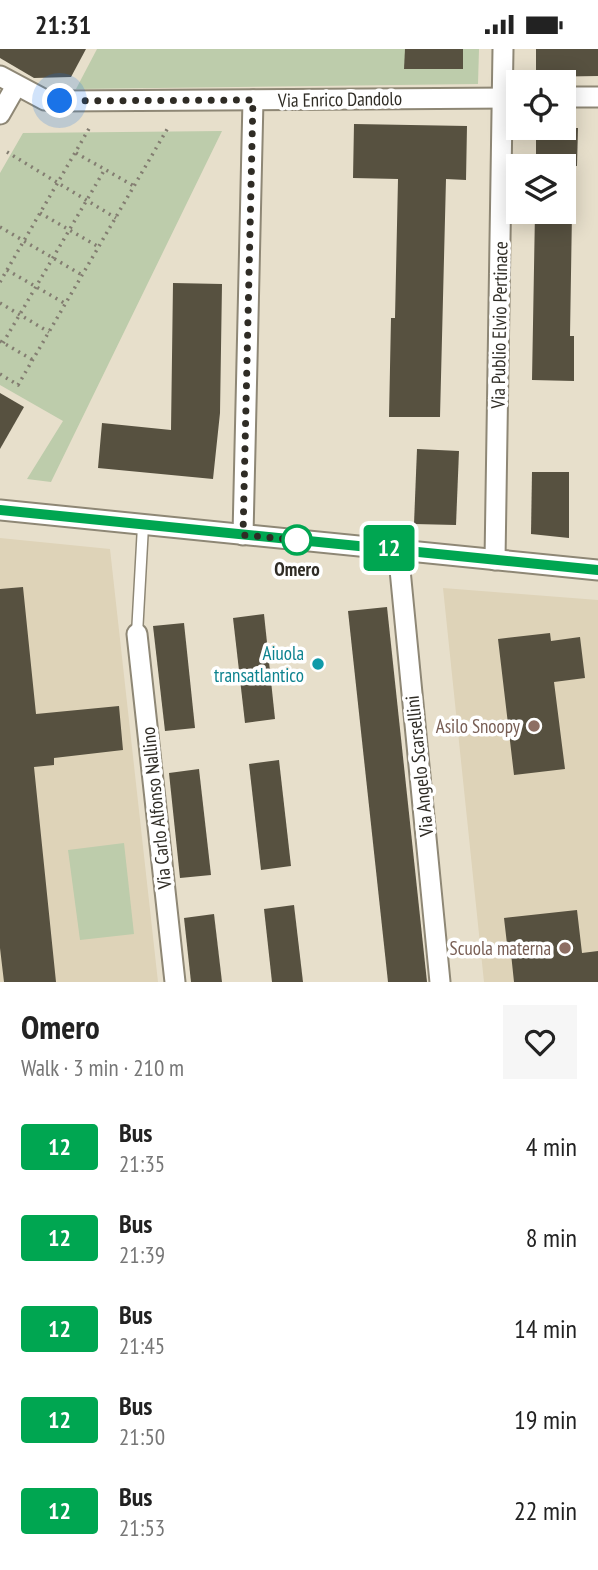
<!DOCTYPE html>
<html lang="en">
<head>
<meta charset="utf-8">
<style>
  body { margin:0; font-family:"PT Sans Narrow",sans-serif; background:#f6f6f6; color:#222; height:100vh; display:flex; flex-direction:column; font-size:26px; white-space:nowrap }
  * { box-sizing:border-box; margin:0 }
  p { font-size:23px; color:#767676 }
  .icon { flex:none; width:38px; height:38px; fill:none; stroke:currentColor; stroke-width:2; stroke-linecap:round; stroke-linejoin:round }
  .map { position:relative; height:933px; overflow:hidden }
  .sheet { display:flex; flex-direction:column; background:#fff; flex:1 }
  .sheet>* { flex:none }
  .badge { padding:0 14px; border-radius:5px; font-size:24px; line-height:46px }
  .controls { position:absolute; left:506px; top:21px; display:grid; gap:14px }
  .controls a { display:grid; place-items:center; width:70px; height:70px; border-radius:0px; background:#fff; box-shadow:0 4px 18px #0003; font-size:35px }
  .you { position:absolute; width:35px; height:35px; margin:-18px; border:5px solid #fff; border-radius:50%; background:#1a73e8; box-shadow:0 0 0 10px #1a73e833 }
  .map>.badge { position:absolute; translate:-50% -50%; box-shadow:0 0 0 4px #fff }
  .round { display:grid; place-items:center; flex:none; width:74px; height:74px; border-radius:0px; background:#f6f6f6 }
  .headline { display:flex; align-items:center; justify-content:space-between; height:119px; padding:0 21px }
  h1 { font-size:33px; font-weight:700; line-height:52px }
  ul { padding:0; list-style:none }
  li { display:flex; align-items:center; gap:21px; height:91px; padding:0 21px }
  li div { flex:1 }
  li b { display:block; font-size:26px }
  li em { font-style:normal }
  li .badge { min-width:77px; font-weight:700; text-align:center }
  .status { display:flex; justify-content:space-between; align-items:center; height:49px; padding:0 35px; background:#fff; direction:ltr }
  .status svg { height:19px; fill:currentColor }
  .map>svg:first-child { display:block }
</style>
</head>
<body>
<div class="status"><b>21:31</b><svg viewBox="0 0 49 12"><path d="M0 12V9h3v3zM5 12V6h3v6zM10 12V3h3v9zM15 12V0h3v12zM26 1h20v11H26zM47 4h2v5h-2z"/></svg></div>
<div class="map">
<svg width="598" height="933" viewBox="0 0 598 933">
  <rect width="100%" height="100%" fill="#e7dfcb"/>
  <g fill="#ded3b8">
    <polygon points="0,489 110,500 158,933 0,933"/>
    <polygon points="443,539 598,551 598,933 484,933"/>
  </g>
  <g fill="#bdccab">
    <polygon points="97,0 479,0 478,35 76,40"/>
    <polygon points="222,82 51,433 27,430 63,372 0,336 0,124 23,84"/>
    <polygon points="124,794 134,885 80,891 68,801"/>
  </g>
  <g fill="#575140">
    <polygon points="0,0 86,0 71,28 34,29 0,9"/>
    <polygon points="405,0 463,0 463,20 404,20"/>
    <polygon points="536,0 598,0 598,27 536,28"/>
    <polygon points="354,75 467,77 466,131 446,130 440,368 389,368 391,269 395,269 398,130 353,129"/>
    <polygon points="536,79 578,79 577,117 536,117"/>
    <polygon points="535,163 572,163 570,287 574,287 574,332 532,331"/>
    <polygon points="173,234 222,235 220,364 213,430 98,419 102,374 171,381"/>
    <polygon points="0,344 24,358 0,400"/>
    <polygon points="417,400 459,402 456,476 414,475"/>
    <polygon points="532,423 569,423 569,489 531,485"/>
    <polygon points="23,538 36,665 119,657 123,701 54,709 54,716 34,718 56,933 4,933 0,899 0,540"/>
    <polygon points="387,558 427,933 388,933 348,562"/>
    <polygon points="264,565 275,670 245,674 233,569"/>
    <polygon points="184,574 195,679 165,682 153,577"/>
    <polygon points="550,584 551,592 580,588 585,629 554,633 565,720 514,726 498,590"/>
    <polygon points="279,711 291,817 261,821 249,715"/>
    <polygon points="199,720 211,826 180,829 169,724"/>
    <polygon points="294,856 303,933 272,933 264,860"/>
    <polygon points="577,861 582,904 598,902 598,933 514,933 510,895 507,895 504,869"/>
    <polygon points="214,865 222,933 191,933 184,869"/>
  </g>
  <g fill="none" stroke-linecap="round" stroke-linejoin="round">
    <defs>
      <polyline id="service" points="137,585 143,477"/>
      <g id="minor">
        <polyline points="0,27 45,51 60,52 518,49"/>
        <polyline points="564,48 598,48"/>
        <polyline points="0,65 16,37"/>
        <polyline points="0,461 598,521"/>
        <polyline points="243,486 253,51"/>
        <polyline points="398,500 440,933"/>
        <polyline points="495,511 503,0"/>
        <polyline points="137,585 175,933"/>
      </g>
    </defs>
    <use href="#service" stroke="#8e8775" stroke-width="13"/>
    <use href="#minor" stroke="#8e8775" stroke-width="23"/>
    <g stroke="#837d71" stroke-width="3.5" stroke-dasharray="2 5" stroke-linecap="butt">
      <polyline points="7,103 116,169"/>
      <polyline points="76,104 134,137"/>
      <polyline points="40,164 99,198"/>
      <polyline points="0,178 82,226"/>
      <polyline points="7,221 66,255"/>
      <polyline points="0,233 90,78"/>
      <polyline points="0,254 49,283"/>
      <polyline points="0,292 33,311"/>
      <polyline points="3,294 105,120"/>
      <polyline points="0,325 18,336 169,77"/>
    </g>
    <use href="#service" stroke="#fff" stroke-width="10"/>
    <use href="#minor" stroke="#fff" stroke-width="19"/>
  </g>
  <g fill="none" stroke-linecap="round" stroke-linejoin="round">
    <defs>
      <polyline id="line" points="0,461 598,521"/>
    </defs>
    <use href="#line" stroke="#fff" stroke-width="16"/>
    <use href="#line" stroke="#00a651" stroke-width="10"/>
    <polyline stroke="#2f2c25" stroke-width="7" stroke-dasharray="0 12.6" points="60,52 253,51 243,486 297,491"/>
  </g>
  <circle fill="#fff" stroke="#00a651" stroke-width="3.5" cx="297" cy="491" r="14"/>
  <circle fill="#0f9aa8" stroke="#fff" stroke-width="2.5" cx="318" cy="615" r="7"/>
  <g fill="#8d6e63" stroke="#fff" stroke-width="2.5">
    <circle cx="534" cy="677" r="7"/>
    <circle cx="565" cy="899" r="7"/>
  </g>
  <g text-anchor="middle" stroke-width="7" stroke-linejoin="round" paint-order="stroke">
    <g font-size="19" fill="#2f2c25" stroke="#fff">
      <text transform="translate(340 50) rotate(-1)" y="7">Via Enrico Dandolo</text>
      <text transform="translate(499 276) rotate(-89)" y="7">Via Publio Elvio Pertinace</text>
      <text transform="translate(419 717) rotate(-96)" y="7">Via Angelo Scarsellini</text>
      <text transform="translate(156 759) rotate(-96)" y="7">Via Carlo Alfonso Nallino</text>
    </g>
    <g font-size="19" font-weight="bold" fill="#2f2c25" stroke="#fff">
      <text x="297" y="527">Omero</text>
    </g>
    <g font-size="19" fill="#0d838f" stroke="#fff" text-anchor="end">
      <text x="304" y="611">Aiuola<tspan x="304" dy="22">transatlantico</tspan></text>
    </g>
    <g font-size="19" fill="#785e54" stroke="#fff" text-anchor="end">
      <text x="520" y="684">Asilo Snoopy</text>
      <text x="551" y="906">Scuola materna</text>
    </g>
  </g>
</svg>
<div class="controls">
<a><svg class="icon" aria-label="locate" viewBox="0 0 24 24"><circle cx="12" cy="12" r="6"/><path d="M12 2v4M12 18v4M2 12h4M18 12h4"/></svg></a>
<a><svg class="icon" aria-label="layers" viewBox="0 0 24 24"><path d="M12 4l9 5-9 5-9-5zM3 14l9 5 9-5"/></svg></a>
</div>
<div class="you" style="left:60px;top:52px"></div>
<b class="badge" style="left:389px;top:499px;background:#00a651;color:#fff">12</b>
</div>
<section class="sheet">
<div class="headline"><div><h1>Omero</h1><p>Walk · 3 min · 210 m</p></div><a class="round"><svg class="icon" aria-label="heart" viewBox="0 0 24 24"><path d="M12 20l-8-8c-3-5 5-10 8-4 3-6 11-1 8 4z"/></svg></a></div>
<ul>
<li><span class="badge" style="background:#00a651;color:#fff">12</span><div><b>Bus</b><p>21:35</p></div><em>4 min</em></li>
<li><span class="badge" style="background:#00a651;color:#fff">12</span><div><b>Bus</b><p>21:39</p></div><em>8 min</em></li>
<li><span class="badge" style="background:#00a651;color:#fff">12</span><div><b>Bus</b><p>21:45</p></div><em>14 min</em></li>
<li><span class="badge" style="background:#00a651;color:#fff">12</span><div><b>Bus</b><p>21:50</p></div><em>19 min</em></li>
<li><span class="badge" style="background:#00a651;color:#fff">12</span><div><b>Bus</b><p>21:53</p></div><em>22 min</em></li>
</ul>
</section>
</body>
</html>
